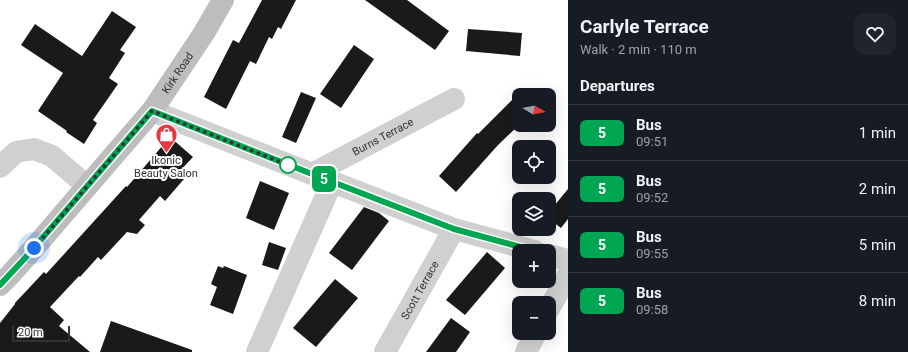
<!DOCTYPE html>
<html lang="en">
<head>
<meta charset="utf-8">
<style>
  body { margin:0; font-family:Roboto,sans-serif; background:#20242c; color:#f1f3f6; height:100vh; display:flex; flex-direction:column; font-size:15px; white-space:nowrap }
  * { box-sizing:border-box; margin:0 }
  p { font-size:13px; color:#9ea1a6 }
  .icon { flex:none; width:22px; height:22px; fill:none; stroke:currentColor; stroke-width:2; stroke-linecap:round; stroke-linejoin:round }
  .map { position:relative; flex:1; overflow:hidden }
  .details { display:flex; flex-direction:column; background:#171b24; width:340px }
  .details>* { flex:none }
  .badge { padding:0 8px; border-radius:6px; font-size:14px; line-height:26px }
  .needle { width:26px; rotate:100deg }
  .fabs { position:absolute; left:512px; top:88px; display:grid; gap:8px }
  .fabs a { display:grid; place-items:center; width:44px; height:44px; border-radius:8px; background:#171b24; box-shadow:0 4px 16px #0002; font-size:20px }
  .scale { position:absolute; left:12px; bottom:10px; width:58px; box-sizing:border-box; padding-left:4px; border:2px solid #333; border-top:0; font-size:11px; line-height:14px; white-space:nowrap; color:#333; -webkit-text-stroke:3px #fff; paint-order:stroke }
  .you { position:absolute; width:20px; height:20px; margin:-10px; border:3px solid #fff; border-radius:50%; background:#1a73e8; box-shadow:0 0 0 6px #1a73e833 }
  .map>.badge { position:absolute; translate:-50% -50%; box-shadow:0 0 0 2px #fff }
  h2 { padding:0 12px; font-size:15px; line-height:36px }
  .round { display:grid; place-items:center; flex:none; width:42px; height:42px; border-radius:12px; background:#20242c }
  .overview { display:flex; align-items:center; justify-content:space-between; height:68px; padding:0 12px }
  h1 { font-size:19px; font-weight:700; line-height:30px }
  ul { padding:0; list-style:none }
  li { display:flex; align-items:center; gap:12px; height:56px; padding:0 12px; border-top:1px solid #363941 }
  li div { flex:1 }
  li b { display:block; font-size:15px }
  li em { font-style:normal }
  li .badge { min-width:44px; font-weight:700; text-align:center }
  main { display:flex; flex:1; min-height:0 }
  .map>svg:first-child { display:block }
</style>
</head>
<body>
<main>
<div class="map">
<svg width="568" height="352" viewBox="0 0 568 352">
  <rect width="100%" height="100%" fill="#fff"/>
  <g fill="#1a1a1a">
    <polygon points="262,0 296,0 281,29 278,27 272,39 269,37 256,64 250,61 226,109 204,97 233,40 239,43"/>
    <polygon points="365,0 407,0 449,31 435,50"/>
    <polygon points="112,11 136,27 120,50 125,53 109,78 118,84 93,120 97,123 84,144 66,132 67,131 38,111 63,73 21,45 35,24 82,56"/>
    <polygon points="468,29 522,33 520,56 466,51"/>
    <polygon points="354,45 374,59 341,108 320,94"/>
    <polygon points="301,92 316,98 296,143 282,137"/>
    <polygon points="519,93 519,125 498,145 456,192 439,176 477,133 478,134"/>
    <polygon points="170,137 193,157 177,174 184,179 165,201 160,196 139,220 145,225 137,234 127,232 101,260 98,257 80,277 79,276 50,307 64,320 59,326 90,352 0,352 0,323 15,304 15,303 44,272 46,274 126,186 127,187"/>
    <polygon points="260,181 289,193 274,230 246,218"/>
    <polygon points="568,189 568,219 561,228 549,219 549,212"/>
    <polygon points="364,207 379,213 389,221 352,270 329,253"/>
    <polygon points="269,242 286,248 278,270 262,265"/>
    <polygon points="487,252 505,268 465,315 446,300"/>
    <polygon points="218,266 223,268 224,266 247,275 233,314 210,305 217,287 211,284"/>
    <polygon points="335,279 358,298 316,347 293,328"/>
    <polygon points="451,318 470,332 456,352 426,352"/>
    <polygon points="111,321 192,350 192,352 100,352"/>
  </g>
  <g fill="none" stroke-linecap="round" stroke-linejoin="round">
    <g stroke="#d0d0d0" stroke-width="22">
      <polyline points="152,111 312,174 454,229 535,251"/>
      <polyline points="0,167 16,152 34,149 52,156 87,186"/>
      <path id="s1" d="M312,174l142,-75"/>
      <polyline points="549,255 568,260"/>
      <polyline points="549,309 568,275"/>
      <polyline points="257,352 332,182"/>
      <path id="s2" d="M385,352l69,-123"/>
      <polyline points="526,352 536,333"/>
    </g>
    <path stroke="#bdbdbd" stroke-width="22" id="s3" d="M0,285l9,-9 25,-28 118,-137 52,-78 19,-33"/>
  </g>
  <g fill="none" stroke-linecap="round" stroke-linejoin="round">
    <defs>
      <polyline id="line" points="0,285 26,257 152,111 312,174 454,229 535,251"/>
    </defs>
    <use href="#line" stroke="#fff" stroke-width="9"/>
    <use href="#line" stroke="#00a651" stroke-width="6"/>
    <polyline stroke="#333" stroke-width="4" stroke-dasharray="0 7.2" points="34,248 152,111 288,165"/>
  </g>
  <defs>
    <symbol id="shop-pin" viewBox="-11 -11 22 30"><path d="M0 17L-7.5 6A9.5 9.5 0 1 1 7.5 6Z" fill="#e63946" stroke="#fff"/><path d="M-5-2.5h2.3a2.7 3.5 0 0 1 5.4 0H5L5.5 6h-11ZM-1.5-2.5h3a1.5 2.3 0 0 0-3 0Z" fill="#fff"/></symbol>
  </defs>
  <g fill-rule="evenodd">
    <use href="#shop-pin" x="154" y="122" width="25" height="34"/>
  </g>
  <circle fill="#fff" stroke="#00a651" stroke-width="2" cx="288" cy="165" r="8"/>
  <g text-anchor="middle" stroke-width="4" stroke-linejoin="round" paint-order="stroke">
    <g font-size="11" fill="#333" stroke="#fff">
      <text dy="4" stroke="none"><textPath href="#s3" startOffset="277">Kirk Road</textPath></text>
      <text dy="4" stroke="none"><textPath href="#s1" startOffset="80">Burns Terrace</textPath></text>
      <text dy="4" stroke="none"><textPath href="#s2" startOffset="71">Scott Terrace</textPath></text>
    </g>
    <g font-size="11" fill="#333" stroke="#fff">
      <text x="166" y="164">Ikonic<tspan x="166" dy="13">Beauty Salon</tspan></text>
    </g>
  </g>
</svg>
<div class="fabs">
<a><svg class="needle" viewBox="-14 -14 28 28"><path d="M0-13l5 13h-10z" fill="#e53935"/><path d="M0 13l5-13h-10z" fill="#9ea1a6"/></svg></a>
<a><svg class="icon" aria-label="locate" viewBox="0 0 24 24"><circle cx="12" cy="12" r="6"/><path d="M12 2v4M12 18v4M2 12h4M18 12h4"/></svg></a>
<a><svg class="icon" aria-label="layers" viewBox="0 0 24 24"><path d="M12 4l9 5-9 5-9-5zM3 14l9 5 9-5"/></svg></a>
<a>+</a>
<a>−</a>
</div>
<div class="scale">20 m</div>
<div class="you" style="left:34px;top:248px"></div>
<b class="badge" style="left:324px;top:179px;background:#00a651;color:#fff">5</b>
</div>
<section class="details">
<div class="overview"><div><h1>Carlyle Terrace</h1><p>Walk · 2 min · 110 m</p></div><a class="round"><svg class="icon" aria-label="heart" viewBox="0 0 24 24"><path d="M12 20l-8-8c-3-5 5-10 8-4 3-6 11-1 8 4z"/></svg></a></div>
<h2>Departures</h2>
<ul>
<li><span class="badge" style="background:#00a651;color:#fff">5</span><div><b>Bus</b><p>09:51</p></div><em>1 min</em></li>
<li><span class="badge" style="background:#00a651;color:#fff">5</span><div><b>Bus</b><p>09:52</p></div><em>2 min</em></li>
<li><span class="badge" style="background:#00a651;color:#fff">5</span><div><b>Bus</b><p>09:55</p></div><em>5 min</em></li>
<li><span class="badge" style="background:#00a651;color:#fff">5</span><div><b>Bus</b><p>09:58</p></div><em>8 min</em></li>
</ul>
</section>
</main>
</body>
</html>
